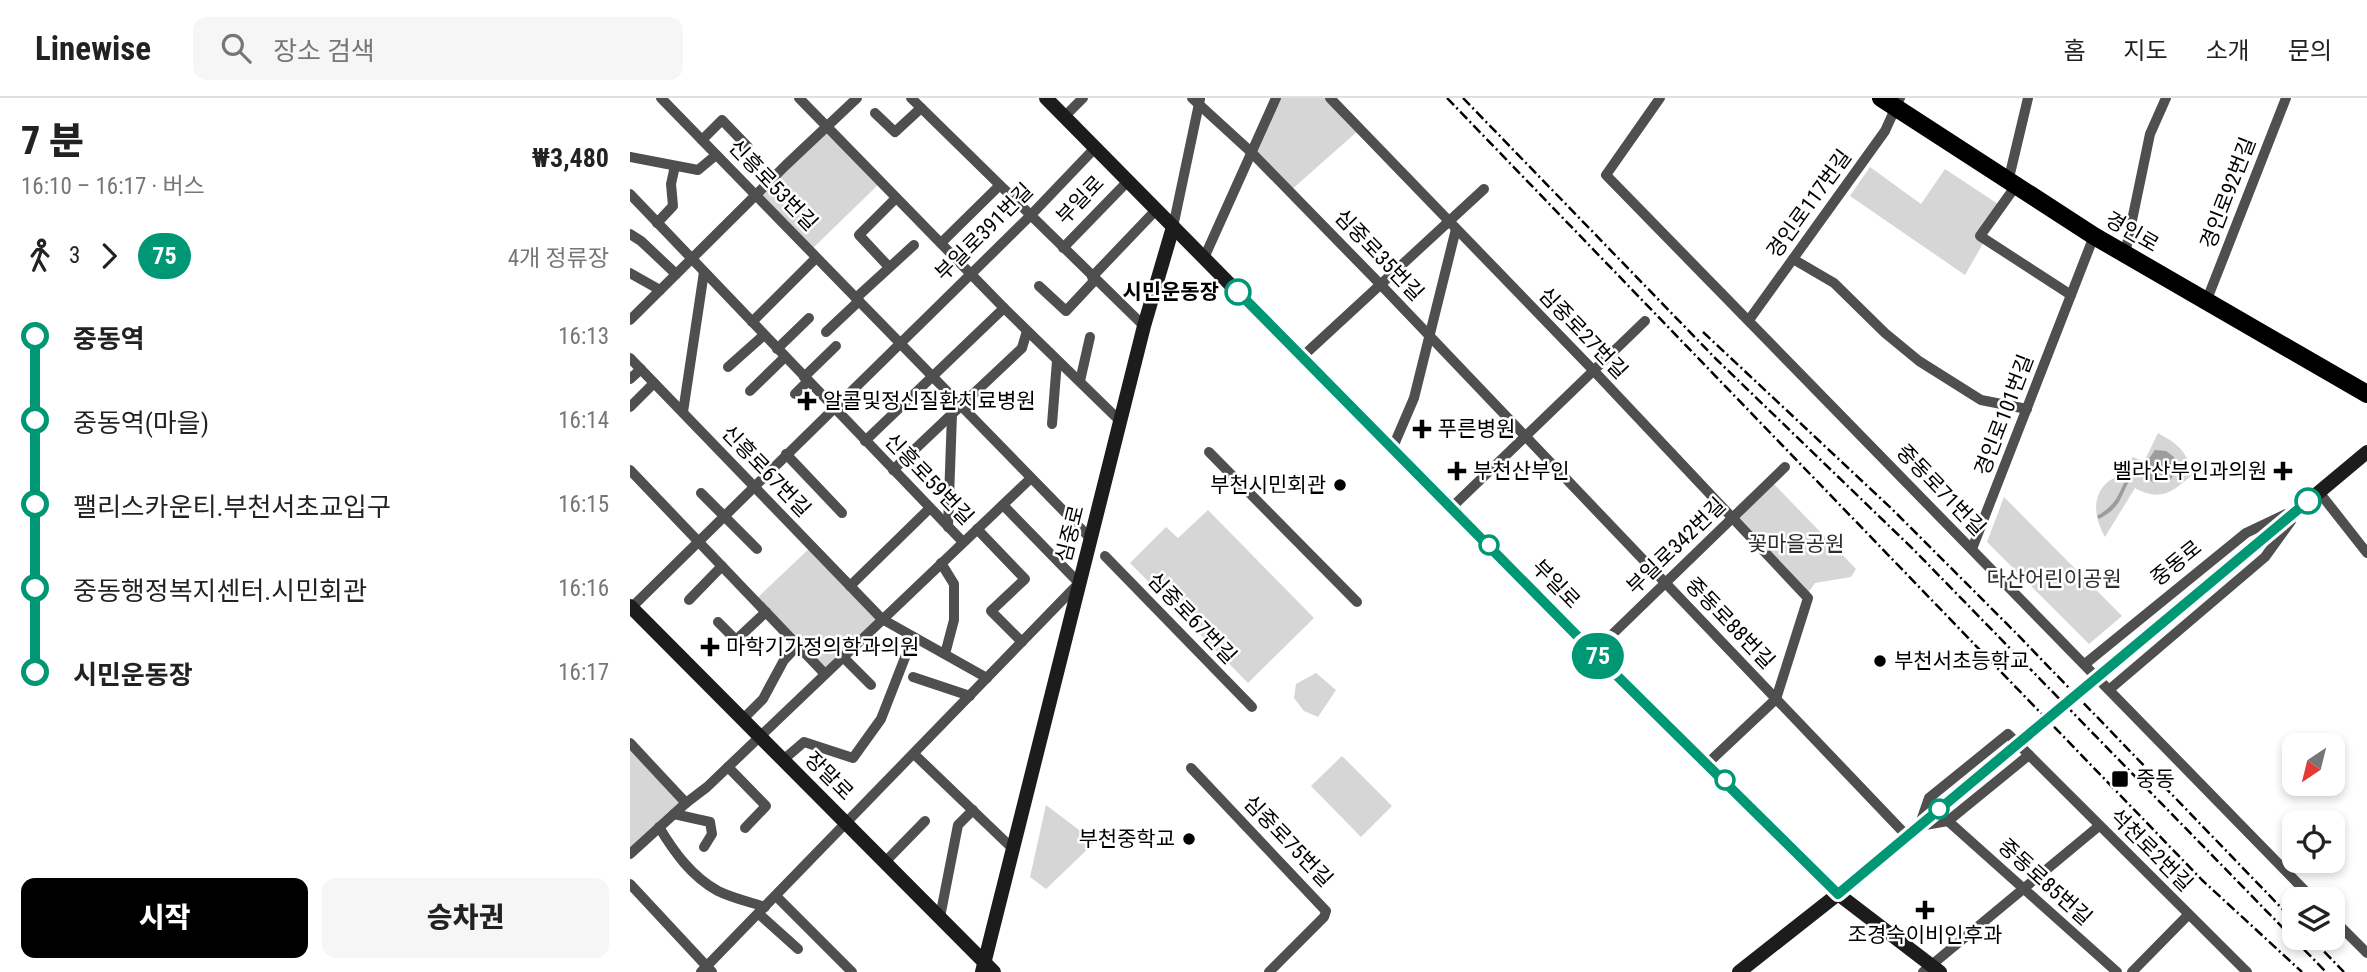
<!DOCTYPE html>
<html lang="ko">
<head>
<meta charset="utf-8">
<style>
  body { margin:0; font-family:"Roboto Condensed","Noto Sans KR",sans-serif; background:#f6f6f6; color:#222; height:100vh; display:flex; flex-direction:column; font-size:26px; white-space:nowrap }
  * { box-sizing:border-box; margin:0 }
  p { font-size:23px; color:#767676 }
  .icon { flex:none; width:38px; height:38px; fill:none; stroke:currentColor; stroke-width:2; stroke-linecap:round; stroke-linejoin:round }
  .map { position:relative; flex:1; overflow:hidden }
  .side { display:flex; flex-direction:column; background:#fff; width:630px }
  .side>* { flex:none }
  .badge { padding:0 14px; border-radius:23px; font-size:24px; line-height:46px }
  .needle { width:46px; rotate:215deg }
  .controls { position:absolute; left:1652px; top:635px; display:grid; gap:14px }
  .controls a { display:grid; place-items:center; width:63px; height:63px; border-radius:14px; background:#fff; box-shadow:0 4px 10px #0003; font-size:35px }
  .map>.badge { position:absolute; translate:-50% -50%; box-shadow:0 0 0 4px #fff }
  .legs { display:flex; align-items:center; gap:10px; height:77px; padding:0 21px; font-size:23px }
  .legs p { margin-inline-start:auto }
  .headline { display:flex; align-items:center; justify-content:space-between; height:119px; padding:0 21px }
  h1 { font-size:38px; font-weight:800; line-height:52px }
  .primary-button { display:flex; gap:14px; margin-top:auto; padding:14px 21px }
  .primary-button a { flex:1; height:80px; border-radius:14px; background:#000; color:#fff; font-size:28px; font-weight:800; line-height:80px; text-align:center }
  .primary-button a+a { background:#f6f6f6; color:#222 }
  ul { padding:0 21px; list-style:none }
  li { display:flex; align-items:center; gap:24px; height:84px; font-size:26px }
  li i { display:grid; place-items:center; width:10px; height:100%; margin:0 9px; background:currentColor }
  li i::after { content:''; width:18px; height:18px; margin:-9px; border:5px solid; border-radius:50%; background:#fff }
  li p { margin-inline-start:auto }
  li:first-child i { background:linear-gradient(#0000 50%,currentColor 0) }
  li:last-child i { background:linear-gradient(currentColor 50%,#0000 0) }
  header { display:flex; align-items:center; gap:42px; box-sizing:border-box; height:98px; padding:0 35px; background:#fff; border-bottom:2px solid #e0e0e0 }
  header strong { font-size:33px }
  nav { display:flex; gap:38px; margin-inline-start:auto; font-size:24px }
  .search { width:490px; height:63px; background:#f6f6f6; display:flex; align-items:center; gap:18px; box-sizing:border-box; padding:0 24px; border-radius:14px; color:#767676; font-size:26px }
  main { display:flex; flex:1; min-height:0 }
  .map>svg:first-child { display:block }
</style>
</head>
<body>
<header>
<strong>Linewise</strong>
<div class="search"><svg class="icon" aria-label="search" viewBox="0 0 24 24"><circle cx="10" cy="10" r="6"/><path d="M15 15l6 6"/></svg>장소 검색</div>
<nav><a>홈</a><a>지도</a><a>소개</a><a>문의</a></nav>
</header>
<main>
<section class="side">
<div class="headline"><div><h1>7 분</h1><p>16:10 – 16:17 · 버스</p></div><b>₩3,480</b></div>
<div class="legs"><svg class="icon" aria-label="walk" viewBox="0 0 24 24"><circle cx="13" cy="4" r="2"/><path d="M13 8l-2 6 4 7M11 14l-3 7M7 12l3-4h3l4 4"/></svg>3<svg class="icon" aria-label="forward" viewBox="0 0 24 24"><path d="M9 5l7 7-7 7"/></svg><b class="badge" style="background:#009775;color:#fff">75</b><p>4개 정류장</p></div>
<ul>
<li><i style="color:#009775"></i><b>중동역</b><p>16:13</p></li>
<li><i style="color:#009775"></i><span>중동역(마을)</span><p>16:14</p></li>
<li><i style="color:#009775"></i><span>팰리스카운티.부천서초교입구</span><p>16:15</p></li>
<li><i style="color:#009775"></i><span>중동행정복지센터.시민회관</span><p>16:16</p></li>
<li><i style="color:#009775"></i><b>시민운동장</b><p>16:17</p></li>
</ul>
<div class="primary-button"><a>시작</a><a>승차권</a></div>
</section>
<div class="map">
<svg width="1737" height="874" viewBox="0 0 1737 874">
  <rect width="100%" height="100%" fill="#fff"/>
  <g fill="#d6d6d6">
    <polygon points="646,0 700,0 729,32 660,93 621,54"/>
    <polygon points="197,29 251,84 180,153 125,97"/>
    <polygon points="1240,69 1291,106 1315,71 1371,108 1350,138 1355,142 1335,177 1220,98"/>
    <path d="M1528,335c14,8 25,14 31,30l17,2c-26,16 -37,42 -71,23l-30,49c-10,-18 -15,-41 4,-56 8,-6 22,-9 31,-13l-19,4 12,-15 11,5z"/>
    <polygon points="1143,385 1226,471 1221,479 1185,485 1178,495 1106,420"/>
    <polygon points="1374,399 1492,518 1459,546 1357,444"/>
    <polygon points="578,412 684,520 618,585 500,465 536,429 548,440"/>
    <polygon points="182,448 252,521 195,576 125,502"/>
    <polygon points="686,575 706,592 688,619 674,613 664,600 666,586"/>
    <polygon points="0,645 56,705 0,756"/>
    <polygon points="712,658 762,708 731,739 681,688"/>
    <polygon points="416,707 465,744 416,791 400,779"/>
  </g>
  <path fill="#9d9d9d" d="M1525,352l11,1 8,6 3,11 -7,13 -16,2 -16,-11c-20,17 -10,32 -39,47l-2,-3c30,-17 20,-36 41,-50l5,1z"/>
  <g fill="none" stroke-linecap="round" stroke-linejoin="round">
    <g stroke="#4f4f4f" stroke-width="10">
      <polyline points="31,0 460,440"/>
      <polyline points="169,0 374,210 490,323"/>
      <polyline points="281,0 514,228"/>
      <polyline points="562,0 621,54 751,187 1277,738"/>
      <polyline points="700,0 964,273 1178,500 1146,601 1078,665"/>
      <polyline points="1030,0 976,77 1684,802"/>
      <polyline points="245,15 265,34 291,10"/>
      <polyline points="434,19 453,0"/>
      <polyline points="72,42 92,22 118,49"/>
      <polyline points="0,59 68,72 86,57"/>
      <polyline points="1378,84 1398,0"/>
      <polyline points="1385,89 1350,138 1441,197"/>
      <polyline points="0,96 333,444"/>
      <polyline points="27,125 43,108 41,86 45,68"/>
      <polyline points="543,129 570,1"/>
      <polyline points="0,136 11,143 46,176"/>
      <polyline points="311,145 369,88"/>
      <polyline points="433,150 498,83"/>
      <polyline points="1495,156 1520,36 1536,0"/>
      <polyline points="574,160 646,0"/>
      <polyline points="1163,161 1204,185 1255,235 1289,263 1351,302 1397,311"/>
      <polyline points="259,169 229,137 266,100"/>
      <polyline points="0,175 30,192"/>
      <polyline points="462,179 526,112"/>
      <polyline points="409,188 436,213 465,182"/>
      <polyline points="226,200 284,147"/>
      <polyline points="1576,204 1656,0"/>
      <polyline points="0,222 156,67 227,0"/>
      <polyline points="1119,222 1255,33 1270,0"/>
      <polyline points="122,224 186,160"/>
      <polyline points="196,234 229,203"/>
      <polyline points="147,251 179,220"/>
      <polyline points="673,258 854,91"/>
      <polyline points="0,260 252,521 357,580"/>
      <polyline points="98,269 134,237"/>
      <polyline points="174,279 206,248"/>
      <polyline points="0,281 11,271"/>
      <polyline points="450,283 460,239"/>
      <polyline points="120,293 155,259"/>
      <polyline points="165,296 178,283"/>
      <polyline points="0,309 24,285"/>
      <polyline points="53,314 74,174"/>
      <polyline points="422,326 427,263"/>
      <polyline points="235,343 374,210"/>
      <polyline points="763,349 784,300 826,131"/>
      <polyline points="579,354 727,504"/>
      <polyline points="156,356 212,415"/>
      <polyline points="0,372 195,576"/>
      <polyline points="263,372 322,316"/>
      <polyline points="1689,394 1737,455"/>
      <polyline points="71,395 127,451"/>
      <polyline points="822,409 1015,223"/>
      <polyline points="318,429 322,316 392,250 397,233"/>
      <polyline points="347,431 395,481 361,513 392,544"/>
      <polyline points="1342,451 1464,138"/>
      <polyline points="475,458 622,609"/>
      <polyline points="311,465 324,486 324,522 315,556"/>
      <polyline points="220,488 300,410"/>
      <polyline points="59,502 92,468"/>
      <polyline points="0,511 400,118 465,50"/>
      <polyline points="88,524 106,542 136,514"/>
      <polyline points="964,554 1155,369"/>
      <polyline points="213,559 241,587"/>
      <polyline points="1455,566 1616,435 1656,416"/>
      <polyline points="283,579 340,598"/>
      <polyline points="1480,591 1635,459 1661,423"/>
      <polyline points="113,621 133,601 154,562 168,547"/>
      <polyline points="0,645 56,705"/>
      <polyline points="284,656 383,751"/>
      <polyline points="153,662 174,644 223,660 251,621 283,539"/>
      <polyline points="98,669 136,708 115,730"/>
      <polyline points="561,670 696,813 694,819 639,874"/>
      <polyline points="44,716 80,724 82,736 74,749"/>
      <polyline points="1318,723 1487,874"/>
      <polyline points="1290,726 1299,700 1378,636 1617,874"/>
      <polyline points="1289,728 1318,723 1399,657"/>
      <path d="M29,729c15,25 33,50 59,64 14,7 32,11 47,16"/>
      <polyline points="0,756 56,705 77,689 400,381"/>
      <polyline points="255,764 295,723"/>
      <polyline points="0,786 82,874"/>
      <polyline points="146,798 222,874"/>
      <polyline points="129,816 168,851"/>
      <polyline points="310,819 328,727 343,712"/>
      <polyline points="1703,821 1737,855"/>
      <polyline points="71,874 449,485 373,407"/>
      <polyline points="1293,874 1469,728"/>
      <polyline points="1502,874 1558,817"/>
    </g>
    <g stroke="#1c1c1c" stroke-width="14">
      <polyline points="416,0 968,559 1208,796 1310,874"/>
      <polyline points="0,508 364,874"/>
      <polyline points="352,874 514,228 543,129"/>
      <polyline points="1109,874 1208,796 1737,354"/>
    </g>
    <polyline stroke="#000" stroke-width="18" points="1251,0 1464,138 1737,296"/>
    <g stroke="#000" stroke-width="2.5" stroke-dasharray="10 3.5 2 3.5" stroke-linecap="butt">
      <polyline points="817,0 1572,782 1672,874"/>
      <polyline points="833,0 1086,261 1284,452 1696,874"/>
      <polyline points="1073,234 1263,412 1384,533 1664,823"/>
      <polyline points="1681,840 1714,874"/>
    </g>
  </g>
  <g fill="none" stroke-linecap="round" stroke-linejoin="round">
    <defs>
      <polyline id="line-1" points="608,194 968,559 1208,796 1678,403"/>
    </defs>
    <use href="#line-1" stroke="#fff" stroke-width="16"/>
    <use href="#line-1" stroke="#009775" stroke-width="10"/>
  </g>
  <g fill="#fff" stroke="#009775" stroke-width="3.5">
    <circle cx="608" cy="194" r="12"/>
    <circle cx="1678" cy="403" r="12"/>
    <circle cx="859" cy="447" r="9"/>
    <circle cx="1095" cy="682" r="9"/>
    <circle cx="1309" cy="711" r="9"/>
  </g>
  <g fill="#000" stroke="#fff" stroke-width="2.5">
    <path d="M173.5 292.5h7v7h7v7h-7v7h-7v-7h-7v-7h7z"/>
    <path d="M788.5 320.5h7v7h7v7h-7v7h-7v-7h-7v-7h7z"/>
    <path d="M823.5 362.5h7v7h7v7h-7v7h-7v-7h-7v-7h7z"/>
    <path d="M1649.5 362.5h7v7h7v7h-7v7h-7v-7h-7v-7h7z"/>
    <circle cx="710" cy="387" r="7"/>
    <path d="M76.5 538.5h7v7h7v7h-7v7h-7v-7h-7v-7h7z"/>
    <circle cx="1250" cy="563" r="7"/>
    <rect x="1481" y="672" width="18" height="18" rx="3.5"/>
    <circle cx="559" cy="741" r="7"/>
    <path d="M1291.5 801.5h7v7h7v7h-7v7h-7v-7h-7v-7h7z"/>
  </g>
  <g text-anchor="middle" stroke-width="5" stroke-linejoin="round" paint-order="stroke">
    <g font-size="21" fill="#000" stroke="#fff">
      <text transform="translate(143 87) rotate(46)" y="7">신흥로53번길</text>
      <text transform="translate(1598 95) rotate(-69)" y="7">경인로92번길</text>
      <text transform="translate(450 102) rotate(-46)" y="7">부일로</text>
      <text transform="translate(1179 106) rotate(-54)" y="7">경인로117번길</text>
      <text transform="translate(354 134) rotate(-45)" y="7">부일로391번길</text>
      <text transform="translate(1502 134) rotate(30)" y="7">경인로</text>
      <text transform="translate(749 157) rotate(46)" y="7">심중로35번길</text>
      <text transform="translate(953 235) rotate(46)" y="7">심중로27번길</text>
      <text transform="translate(1374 317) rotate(-69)" y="7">경인로101번길</text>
      <text transform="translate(136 373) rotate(46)" y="7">신흥로67번길</text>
      <text transform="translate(299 381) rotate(46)" y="7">신흥로59번길</text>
      <text transform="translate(1311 392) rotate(46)" y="7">중동로71번길</text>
      <text transform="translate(440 436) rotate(-76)" y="7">심중로</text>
      <text transform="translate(1046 448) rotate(-44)" y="7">부일로342번길</text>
      <text transform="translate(1546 465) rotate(-39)" y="7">중동로</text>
      <text transform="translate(926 486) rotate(46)" y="7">부일로</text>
      <text transform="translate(562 520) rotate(46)" y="7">심중로67번길</text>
      <text transform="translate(1100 525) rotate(46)" y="7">중동로88번길</text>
      <text transform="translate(199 678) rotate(45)" y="7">장말로</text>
      <text transform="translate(658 743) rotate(46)" y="7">심중로75번길</text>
      <text transform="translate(1521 752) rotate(45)" y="7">석천로2번길</text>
      <text transform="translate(1415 784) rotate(42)" y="7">중동로85번길</text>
    </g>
    <g font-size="21" font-weight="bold" fill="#000" stroke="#fff" text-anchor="end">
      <text x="589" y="201">시민운동장</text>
    </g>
    <g font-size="21" fill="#000" stroke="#fff" text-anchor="start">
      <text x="193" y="310">알콜및정신질환치료병원</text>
      <text x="808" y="338">푸른병원</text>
      <text x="843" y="380">부천산부인</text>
      <text x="1637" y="380" text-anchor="end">벨라산부인과의원</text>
      <text x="696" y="394" text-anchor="end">부천시민회관</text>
      <text x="96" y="556">마학기가정의학과의원</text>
      <text x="1264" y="570">부천서초등학교</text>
      <text x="1506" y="688">중동</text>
      <text x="545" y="748" text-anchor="end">부천중학교</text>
      <text x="1295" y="844" text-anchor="middle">조경숙이비인후과</text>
    </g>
    <g font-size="21" fill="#2d2d2d" stroke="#fff">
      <text x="1166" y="453">꽃마을공원</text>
      <text x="1424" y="488">다산어린이공원</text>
    </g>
  </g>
</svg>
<div class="controls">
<a><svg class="needle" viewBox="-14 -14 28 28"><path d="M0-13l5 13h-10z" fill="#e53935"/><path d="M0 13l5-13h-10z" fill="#767676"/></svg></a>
<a><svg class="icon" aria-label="locate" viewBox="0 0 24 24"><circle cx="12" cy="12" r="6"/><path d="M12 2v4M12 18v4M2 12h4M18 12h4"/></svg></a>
<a><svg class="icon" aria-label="layers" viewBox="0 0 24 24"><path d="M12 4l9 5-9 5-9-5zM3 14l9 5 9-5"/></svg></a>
</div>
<b class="badge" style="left:968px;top:558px;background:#009775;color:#fff">75</b>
</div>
</main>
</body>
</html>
